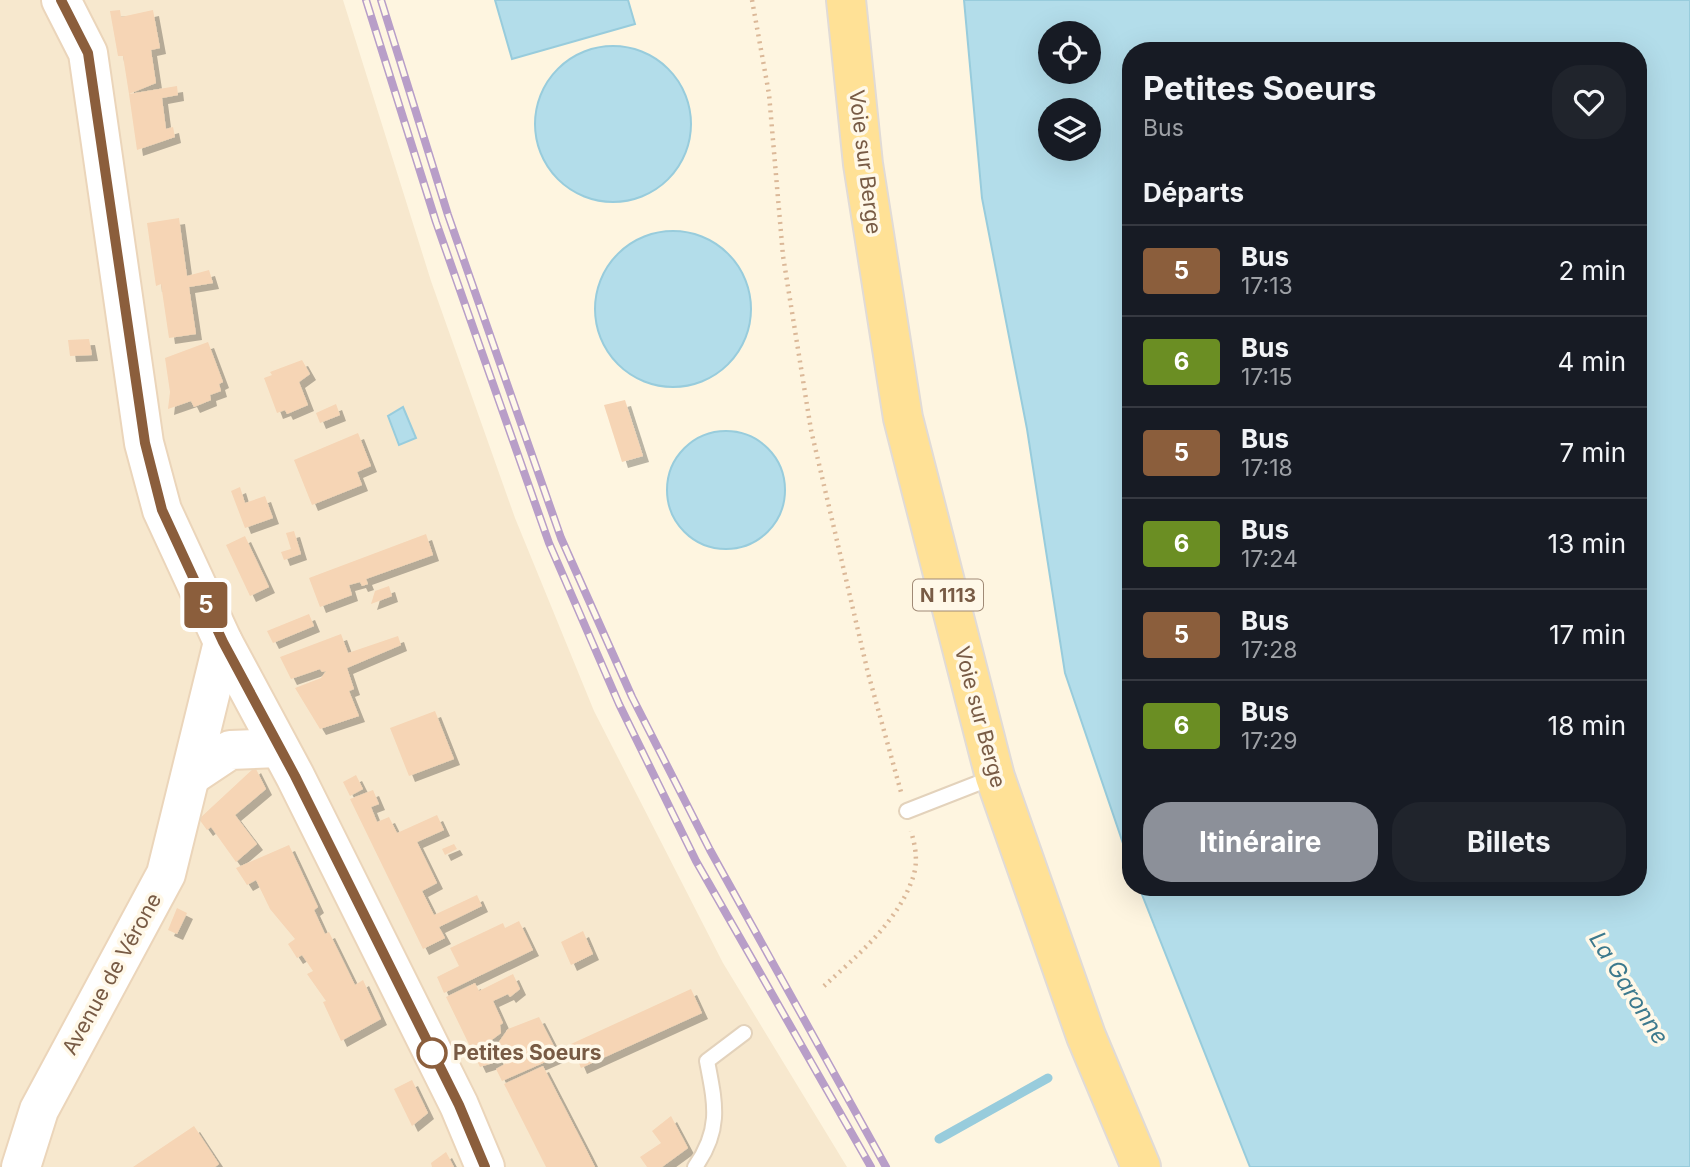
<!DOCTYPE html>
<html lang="fr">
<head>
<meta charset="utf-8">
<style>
  body { margin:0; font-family:Inter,sans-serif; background:#20242c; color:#f1f3f6; height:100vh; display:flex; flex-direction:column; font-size:26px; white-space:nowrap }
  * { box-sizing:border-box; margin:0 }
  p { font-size:23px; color:#9ea1a6 }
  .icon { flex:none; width:38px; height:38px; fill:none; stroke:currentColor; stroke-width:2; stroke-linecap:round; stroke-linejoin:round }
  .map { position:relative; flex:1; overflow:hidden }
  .side { position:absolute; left:1122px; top:42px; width:525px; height:854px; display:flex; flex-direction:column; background:#171b24; border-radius:28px; box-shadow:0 7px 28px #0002 }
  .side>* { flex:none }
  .badge { padding:0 14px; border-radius:5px; font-size:24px; line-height:46px }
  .fabs { position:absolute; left:1038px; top:21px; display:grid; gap:14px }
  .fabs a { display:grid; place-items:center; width:63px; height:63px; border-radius:50%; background:#171b24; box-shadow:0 7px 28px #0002; font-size:35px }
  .map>.badge { position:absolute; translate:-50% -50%; box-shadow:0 0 0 4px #fff }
  h2 { padding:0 21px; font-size:26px; line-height:63px }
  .round { display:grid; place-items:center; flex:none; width:74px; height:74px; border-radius:28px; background:#20242c }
  .head { display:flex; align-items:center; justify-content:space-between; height:119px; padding:0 21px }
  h1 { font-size:33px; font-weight:700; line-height:52px }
  .action { display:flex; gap:14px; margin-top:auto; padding:14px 21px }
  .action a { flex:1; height:80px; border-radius:28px; background:#8c9099; color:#fff; font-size:28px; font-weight:700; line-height:80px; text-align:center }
  .action a+a { background:#20242c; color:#f1f3f6 }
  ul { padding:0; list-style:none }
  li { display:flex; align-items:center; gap:21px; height:91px; padding:0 21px; border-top:2px solid #363941 }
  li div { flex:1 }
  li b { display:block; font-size:26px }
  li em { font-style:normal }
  li .badge { min-width:77px; font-weight:700; text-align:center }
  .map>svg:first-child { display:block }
</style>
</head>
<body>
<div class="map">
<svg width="1690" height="1167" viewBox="0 0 1690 1167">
  <defs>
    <filter id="shadow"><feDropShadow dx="6" dy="6" stdDeviation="0" flood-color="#0004"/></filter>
  </defs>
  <rect width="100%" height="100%" fill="#fef5e0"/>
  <polygon fill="#f7e8ce" points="0,0 343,0 431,281 515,518 594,711 723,963 847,1167 0,1167"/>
  <g fill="#b3ddea" stroke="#98ccdc" stroke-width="2" fill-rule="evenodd">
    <polygon points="495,0 628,0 635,24 512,59"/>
    <path d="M964,0h726v1167h-440l-111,-280h499v-836h-508v813l-65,-191 -38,-244 -45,-231zM1050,33h38v39h-38zM1050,110h38v39h-38z"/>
    <circle cx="613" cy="124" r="78"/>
    <circle cx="673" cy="309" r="78"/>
    <polygon points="403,407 416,438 399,445 388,416"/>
    <circle cx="726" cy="490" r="59"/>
  </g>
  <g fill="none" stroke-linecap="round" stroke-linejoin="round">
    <polyline stroke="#98ccdc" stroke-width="9" points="939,1139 1048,1078"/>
  </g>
  <g fill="#f6d5b5" filter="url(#shadow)">
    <polygon points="120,10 121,17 153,10 160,48 151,50 156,83 129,94 123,56 118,56 110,11"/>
    <polygon points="177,86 178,95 162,98 166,129 173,127 175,137 137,150 129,94"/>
    <polygon points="179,218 187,276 209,270 213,283 189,287 196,334 169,338 161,284 156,286 147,223"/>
    <polygon points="89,339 92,355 70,356 68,340"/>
    <polygon points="208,342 223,382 219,384 221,391 210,395 211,400 194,407 191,401 168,409 170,392 165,358"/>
    <polygon points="302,360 310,374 299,382 308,405 287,414 285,410 277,413 264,378 272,375 270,372"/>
    <polygon points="625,400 643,456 622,462 604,405"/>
    <polygon points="336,404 340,415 320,423 316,413"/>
    <polygon points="358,433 371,466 357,472 362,485 312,505 294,460"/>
    <polygon points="240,487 245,503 265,496 273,518 245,528 231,491"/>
    <polygon points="294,531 301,554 284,560 281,552 291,549 286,533"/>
    <polygon points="426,534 433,555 366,579 368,584 362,586 360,582 349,585 352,595 320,607 309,578"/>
    <polygon points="245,536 269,587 250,596 226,545"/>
    <polygon points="389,586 392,596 371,604 375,591"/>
    <polygon points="309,614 314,626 273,643 267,631"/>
    <polygon points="341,634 348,653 398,636 401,645 347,668 354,689 349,691 359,716 320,729 295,688 321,678 326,671 322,672 320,669 291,679 280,657"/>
    <polygon points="435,711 454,759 409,776 390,728"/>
    <polygon points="255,767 266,789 235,815 257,844 236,862 211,827 207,830 199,819"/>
    <polygon points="356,775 363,789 350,796 343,782"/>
    <polygon points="373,790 379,804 371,807 377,822 389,817 397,833 437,815 444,830 417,842 437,883 422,891 434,915 477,895 482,906 439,927 445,938 423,949 350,799"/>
    <polygon points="454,844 457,849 445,855 442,849"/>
    <polygon points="289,845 318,907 314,910 325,934 329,932 355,985 363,980 381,1019 341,1041 323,1002 326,1001 307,974 313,971 302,955 297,958 288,944 295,939 270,909 256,880 247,885 236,868"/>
    <polygon points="177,908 187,913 177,934 168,930"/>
    <polygon points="519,921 533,950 444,993 437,977 459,966 450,948 503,923 505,928"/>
    <polygon points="583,931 593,954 571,965 561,942"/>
    <polygon points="513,974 520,989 510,997 508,994 493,1001 503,1023 500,1025 501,1033 489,1042 499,1061 480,1067 446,997 475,983 479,991"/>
    <polygon points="691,989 702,1013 581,1068 571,1044"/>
    <polygon points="539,1017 559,1056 502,1081 496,1069 505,1064 496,1046 508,1029"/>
    <polygon points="543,1066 587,1151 595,1167 546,1167 504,1084"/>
    <polygon points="412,1080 428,1113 412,1126 394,1089"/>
    <polygon points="671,1116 688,1148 662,1167 647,1167 640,1157 661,1143 652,1131"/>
    <polygon points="194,1126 219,1164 215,1167 133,1167"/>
    <polygon points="446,1152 454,1167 432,1167 431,1163"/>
  </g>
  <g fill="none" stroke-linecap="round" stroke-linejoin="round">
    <defs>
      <g id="lane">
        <polyline points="907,811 994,777"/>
        <path d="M695,1167c27,-38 20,-64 12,-106l37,-28"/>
      </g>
      <g id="secondary">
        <polyline points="61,0 88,53 144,443 162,510 223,642 295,776 459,1105 485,1167"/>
        <polyline points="191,776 230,750 279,748"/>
        <polyline points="21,1167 39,1110 166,874 223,642"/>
      </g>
      <polyline id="primary" points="846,0 863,164 903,418 995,777 1086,1036 1141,1167"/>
    </defs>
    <use href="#lane" stroke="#e3d2bb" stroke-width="18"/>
    <use href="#secondary" stroke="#ebd5ba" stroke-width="42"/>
    <use href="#primary" stroke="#e1dbd6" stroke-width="42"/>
    <g stroke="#dbb898" stroke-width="4.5" stroke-dasharray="2 5" stroke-linecap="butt">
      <polyline points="752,0 769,94 783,256 811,430 868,673 901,792"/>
      <path d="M824,986c33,-30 77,-67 90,-112 4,-15 1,-29 -3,-43"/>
    </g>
    <use href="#lane" stroke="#fff" stroke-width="14"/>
    <use href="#secondary" stroke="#fff" stroke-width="38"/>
    <use href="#primary" stroke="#ffe196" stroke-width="38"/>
    <defs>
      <g id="rail">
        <polyline points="366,0 436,222 549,543 619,704 696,861 871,1167"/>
        <polyline points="381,0 448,215 561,538 632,697 710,850 886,1167"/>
      </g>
    </defs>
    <use href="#rail" stroke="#b89ec8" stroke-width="8"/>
    <use href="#rail" stroke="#fff8e8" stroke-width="5" stroke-dasharray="16" stroke-linecap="butt"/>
  </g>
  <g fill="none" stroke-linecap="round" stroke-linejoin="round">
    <defs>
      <polyline id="line" points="61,0 88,53 145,443 162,510 223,642 295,776 459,1105 485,1167"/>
    </defs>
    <use href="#line" stroke="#fff" stroke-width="16"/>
    <use href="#line" stroke="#8b5e3c" stroke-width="10"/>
  </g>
  <circle fill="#fff" stroke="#8b5e3c" stroke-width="3.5" cx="432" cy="1053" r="14"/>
  <g text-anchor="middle" stroke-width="7" stroke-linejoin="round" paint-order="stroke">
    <rect fill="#fff8e8" stroke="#a08a76" stroke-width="2" x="913" y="579.5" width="70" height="31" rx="5"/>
    <g font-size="19" font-weight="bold" fill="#785b45">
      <text x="948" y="602">N 1113</text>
    </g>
    <g font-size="21" fill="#785b45" stroke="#fff8e8">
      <text transform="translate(865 162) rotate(83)" y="7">Voie sur Berge</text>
      <text transform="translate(980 717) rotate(75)" y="7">Voie sur Berge</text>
      <text transform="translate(112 974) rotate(-61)" y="7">Avenue de Vérone</text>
    </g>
    <g font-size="21" font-weight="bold" fill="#785b45" stroke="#fff8e8" text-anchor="start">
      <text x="453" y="1060">Petites Soeurs</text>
    </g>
    <g font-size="23" font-style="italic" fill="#3c798d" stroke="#fff8e8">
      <text transform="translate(1629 988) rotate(58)" y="8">La Garonne</text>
    </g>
  </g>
</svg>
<div class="fabs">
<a><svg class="icon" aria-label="locate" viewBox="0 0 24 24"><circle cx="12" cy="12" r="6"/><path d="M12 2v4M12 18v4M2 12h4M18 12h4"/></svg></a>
<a><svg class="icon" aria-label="layers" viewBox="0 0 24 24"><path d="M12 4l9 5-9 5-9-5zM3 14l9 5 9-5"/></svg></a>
</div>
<b class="badge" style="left:206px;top:605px;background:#8b5e3c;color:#fff">5</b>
<section class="side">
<div class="head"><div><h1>Petites Soeurs</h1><p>Bus</p></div><a class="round"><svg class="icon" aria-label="heart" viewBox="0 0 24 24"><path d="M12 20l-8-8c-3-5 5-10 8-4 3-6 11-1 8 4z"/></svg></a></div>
<h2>Départs</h2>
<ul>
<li><span class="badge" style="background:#8b5e3c;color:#fff">5</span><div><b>Bus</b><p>17:13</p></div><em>2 min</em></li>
<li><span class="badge" style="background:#6b8e23;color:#fff">6</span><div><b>Bus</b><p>17:15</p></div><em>4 min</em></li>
<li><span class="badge" style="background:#8b5e3c;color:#fff">5</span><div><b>Bus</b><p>17:18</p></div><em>7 min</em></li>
<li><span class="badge" style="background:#6b8e23;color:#fff">6</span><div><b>Bus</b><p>17:24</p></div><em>13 min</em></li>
<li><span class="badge" style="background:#8b5e3c;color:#fff">5</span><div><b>Bus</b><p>17:28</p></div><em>17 min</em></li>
<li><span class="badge" style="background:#6b8e23;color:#fff">6</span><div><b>Bus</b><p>17:29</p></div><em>18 min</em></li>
</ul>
<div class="action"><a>Itinéraire</a><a>Billets</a></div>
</section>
</div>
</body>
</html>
